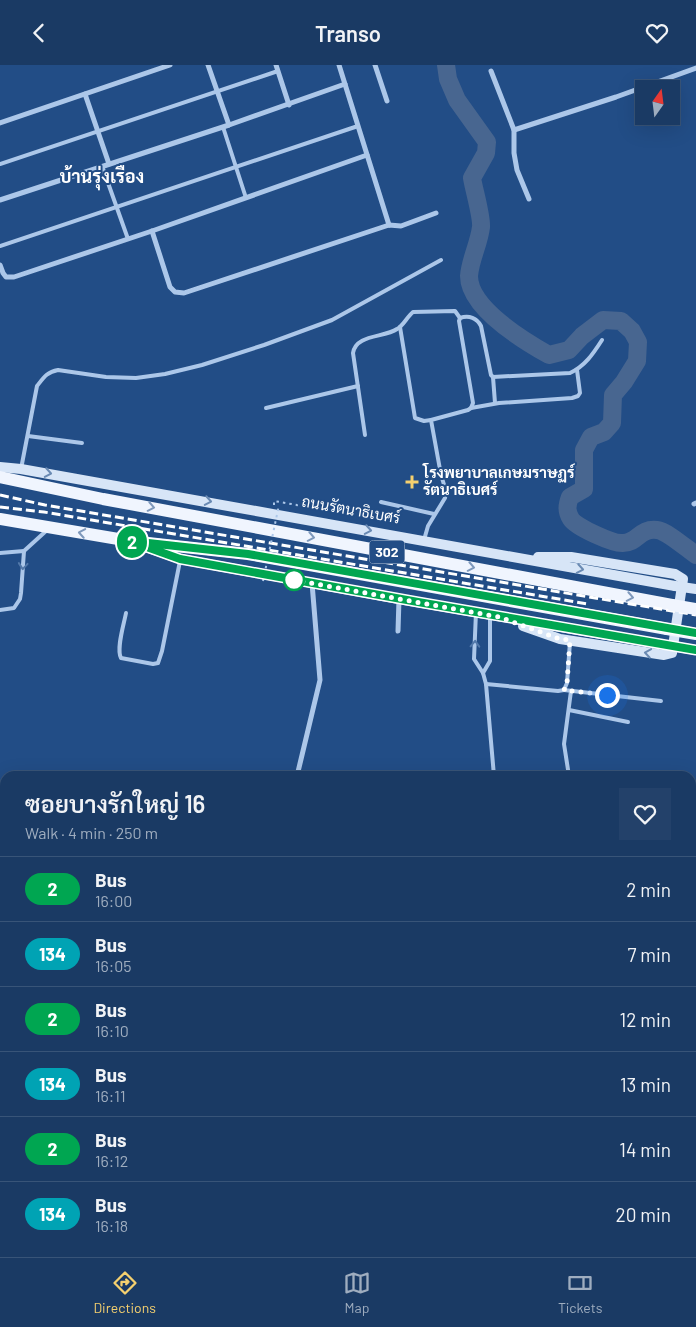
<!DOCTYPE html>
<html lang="en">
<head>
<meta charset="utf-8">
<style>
  body { margin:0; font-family:Barlow,Sarabun,sans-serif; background:#23416a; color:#f1f3f6; height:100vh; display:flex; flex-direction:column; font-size:19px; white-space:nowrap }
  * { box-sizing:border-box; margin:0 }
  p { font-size:16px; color:#9fadbf }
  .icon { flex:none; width:28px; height:28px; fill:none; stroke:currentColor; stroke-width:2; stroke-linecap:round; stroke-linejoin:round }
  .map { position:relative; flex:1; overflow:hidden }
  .side { position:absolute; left:0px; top:706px; width:696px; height:486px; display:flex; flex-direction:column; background:#1a3a64; border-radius:15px 15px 0 0; box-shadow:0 5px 20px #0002,0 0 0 1px #385478 }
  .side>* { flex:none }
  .badge { padding:0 10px; border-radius:16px; font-size:18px; line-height:32px }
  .needle { width:32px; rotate:14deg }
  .controls { position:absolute; left:635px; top:15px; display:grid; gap:10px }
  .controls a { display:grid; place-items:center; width:45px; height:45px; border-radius:0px; background:#1a3a64; box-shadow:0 5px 20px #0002,0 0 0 1px #385478; font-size:25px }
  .you { position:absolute; width:25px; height:25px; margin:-12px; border:4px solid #fff; border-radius:50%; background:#1a73e8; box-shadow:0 0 0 8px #1a73e833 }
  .map>.badge { position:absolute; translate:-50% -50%; box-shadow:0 0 0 2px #fff }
  .round { display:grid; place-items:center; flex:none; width:52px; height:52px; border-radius:0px; background:#23416a }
  .overview { display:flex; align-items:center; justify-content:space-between; height:85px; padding:0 25px }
  h1 { font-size:24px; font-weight:600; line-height:38px }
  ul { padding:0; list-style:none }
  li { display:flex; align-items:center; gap:15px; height:65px; padding:0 25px; border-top:1px solid #385478 }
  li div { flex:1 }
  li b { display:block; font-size:19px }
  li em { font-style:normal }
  li .badge { min-width:55px; font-weight:700; text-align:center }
  header { display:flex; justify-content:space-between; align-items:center; height:65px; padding:0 25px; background:#1a3a64; font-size:22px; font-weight:600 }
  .dock { display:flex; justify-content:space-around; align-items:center; height:70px; border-top:1px solid #385478; background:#1a3a64; font-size:14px; color:#9fadbf }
  .dock a { display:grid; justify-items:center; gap:2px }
  .dock .active { color:#f5d06f }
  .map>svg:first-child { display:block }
</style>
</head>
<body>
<header><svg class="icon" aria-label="back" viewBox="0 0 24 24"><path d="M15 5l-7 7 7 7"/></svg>Transo<svg class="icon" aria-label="heart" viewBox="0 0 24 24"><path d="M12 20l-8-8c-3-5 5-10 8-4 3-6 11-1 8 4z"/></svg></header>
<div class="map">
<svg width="696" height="1192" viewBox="0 0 696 1192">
  <rect width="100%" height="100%" fill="#224d86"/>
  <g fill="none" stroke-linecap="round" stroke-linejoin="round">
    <path stroke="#486690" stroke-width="18" d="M446,0l2,14 9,21 30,42 -1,11 -14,25c2,12 10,39 9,49 -2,17 -11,33 -12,49 0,32 55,65 80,79l20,-5 13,-14 21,-16 18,1 11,10 6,11 -1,19 -13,21 -11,13 -1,28 -8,9 -13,5 -7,13v39l-14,8c-3,8 -4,14 1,22 5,8 42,25 52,24 15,0 16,-15 34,-13 10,1 30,19 39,25"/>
    <polyline stroke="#acc7e9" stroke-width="2" stroke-dasharray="2.5 4" stroke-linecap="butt" points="274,440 274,436 297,440 296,444"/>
    <g stroke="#acc7e9" stroke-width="4">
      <polyline points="223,62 246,133"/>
      <polyline points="0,99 278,6"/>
      <polyline points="102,101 128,174"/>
      <polyline points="0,181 358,61"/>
      <polyline points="400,262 415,353 424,356 431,355"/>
      <polyline points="493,312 495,338"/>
      <polyline points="266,343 358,321"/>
      <polyline points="471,343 499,338 572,333 578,331 580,328 577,305"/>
      <path d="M365,370l-12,-82c3,-19 31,-15 44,-24 6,-3 10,-12 16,-17l42,-1 5,7"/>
      <polyline points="28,371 82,378"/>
      <path d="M21,404l16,-83c7,-9 10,-14 21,-16l48,7 30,1 29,-4 37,-9 62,-20 68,-25 109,-60"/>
      <polyline points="381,437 434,449"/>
      <path d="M424,475l4,-14 17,-28 1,-7 -5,-16 -10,-55 37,-10 3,-2 2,-5 -14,-82 1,-3c9,-3 17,0 21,8l10,49 2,2 77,-4c15,-7 23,-19 32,-33"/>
      <polyline points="0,488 24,486"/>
      <polyline points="0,545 14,543 20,534 21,528 24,486 46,466"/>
      <polyline points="476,547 474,594 483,608 486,619 494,711"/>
      <path d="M126,548c-2,11 -10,36 -5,45l32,6 5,-1 4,-12 18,-90"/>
      <polyline points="483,608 490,596 490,552"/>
      <polyline points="486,619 558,626 564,625 567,618 570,577"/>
      <polyline points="564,625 661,636"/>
      <polyline points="569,645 628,657"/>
      <polyline points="569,711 564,679 571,626"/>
      <polyline points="0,750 5,750"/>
      <polyline points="0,781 5,781"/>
      <polyline points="0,805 5,806"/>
      <polyline points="0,830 5,830"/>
      <polyline points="0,864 5,865"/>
      <polyline points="0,958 5,959"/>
      <polyline points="504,1192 505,1188"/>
    </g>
    <g stroke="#acc7e9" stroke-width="5">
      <polyline points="208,0 229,60"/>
      <polyline points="276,0 289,40"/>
      <polyline points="339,0 389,160"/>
      <polyline points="375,0 387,36"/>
      <polyline points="491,6 514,65 514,88 517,105 529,134"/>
      <polyline points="85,29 109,99"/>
      <polyline points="0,58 170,0"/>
      <polyline points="514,65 616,32 696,3"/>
      <polyline points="0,135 229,60 345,19"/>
      <polyline points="152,166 170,222 175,227 184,228 389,160 401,161 436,148"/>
      <polyline points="0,200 3,208 6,212 14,212 152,166 367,90"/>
      <polyline points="694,439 696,438"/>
      <polyline points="398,566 399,534"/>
      <polyline points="297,711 320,615 312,518"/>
      <polyline points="691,1032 696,1033"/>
      <polyline points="0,1096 5,1098"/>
      <polyline points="128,1188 135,1192"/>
      <polyline points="215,1188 220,1192"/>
      <polyline points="631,1188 648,1192"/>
      <polyline points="52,1192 54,1188"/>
      <polyline points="151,1192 159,1188"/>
      <polyline points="612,1192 613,1188"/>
    </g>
    <g stroke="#d7e5f7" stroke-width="10">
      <polyline points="0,402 21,404 675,521"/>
      <polyline points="143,481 180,494 399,534 665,580"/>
      <polyline points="523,561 560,574 664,590 672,588 683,514 675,509 571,492 538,492"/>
    </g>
    <g stroke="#f0f5fe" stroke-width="12">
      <polyline points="0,412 103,434 672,540"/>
      <polyline points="0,454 130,476 248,489 667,564"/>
    </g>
    <g stroke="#fff" stroke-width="3" stroke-dasharray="9 4" stroke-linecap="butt">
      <polyline points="0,430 45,440 696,550"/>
      <polyline points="0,442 44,447 588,539"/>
    </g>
    <polyline stroke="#acc7e9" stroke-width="2" stroke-dasharray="2.5 4" stroke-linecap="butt" points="263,516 279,440"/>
    <g stroke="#d7e5f7" stroke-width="10">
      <polyline points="675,521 696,524"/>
      <polyline points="665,580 696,585"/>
    </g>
    <g stroke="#f0f5fe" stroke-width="12">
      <polyline points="672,540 696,544"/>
      <polyline points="667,564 696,569"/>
    </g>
  </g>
  <defs><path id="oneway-chevron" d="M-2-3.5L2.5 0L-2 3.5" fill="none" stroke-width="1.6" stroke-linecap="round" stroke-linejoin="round" transform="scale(1.25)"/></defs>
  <g stroke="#6a8ab3">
    <use href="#oneway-chevron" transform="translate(48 408) rotate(10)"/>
    <use href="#oneway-chevron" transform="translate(208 436) rotate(10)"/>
    <use href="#oneway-chevron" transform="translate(368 465) rotate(10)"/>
    <use href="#oneway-chevron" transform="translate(580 504) rotate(10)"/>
    <use href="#oneway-chevron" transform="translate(648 588) rotate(-171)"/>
  </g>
  <g stroke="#7f99bc">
    <use href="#oneway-chevron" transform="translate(151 442) rotate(11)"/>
    <use href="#oneway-chevron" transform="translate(82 468) rotate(-170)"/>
    <use href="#oneway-chevron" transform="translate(311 472) rotate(11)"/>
    <use href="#oneway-chevron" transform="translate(471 502) rotate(11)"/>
    <use href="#oneway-chevron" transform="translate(630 532) rotate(11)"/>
  </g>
  <g stroke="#5278a9">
    <use href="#oneway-chevron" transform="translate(23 501) rotate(95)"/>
    <use href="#oneway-chevron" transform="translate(475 579) rotate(-88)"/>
  </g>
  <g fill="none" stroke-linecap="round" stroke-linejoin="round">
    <defs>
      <polyline id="line" points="696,568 248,489 130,476 180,494 418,537 696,585"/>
    </defs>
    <use href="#line" stroke="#fff" stroke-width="11"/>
    <use href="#line" stroke="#00a651" stroke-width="8"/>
    <polyline stroke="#fff" stroke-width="5" stroke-dasharray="0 9" points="294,515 499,552 560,574 570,575 567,618 564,625 607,630"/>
  </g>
  <path fill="#f5d06f" stroke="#224d86" stroke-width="2" d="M409.5 409.5h5v5h5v5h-5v5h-5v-5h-5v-5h5z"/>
  <circle fill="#fff" stroke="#00a651" stroke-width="2.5" cx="294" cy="515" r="10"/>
  <g text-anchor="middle" stroke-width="4" stroke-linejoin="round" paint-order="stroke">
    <rect fill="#224d86" stroke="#bdcadb" stroke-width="1" x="369.5" y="475.5" width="35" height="23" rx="4"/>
    <g font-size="14" font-weight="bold" fill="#fff">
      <text x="387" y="492">302</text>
    </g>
    <g font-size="15" font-weight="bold" fill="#fff" stroke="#224d86" text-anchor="start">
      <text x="423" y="413">โรงพยาบาลเกษมราษฏร์<tspan x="423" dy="17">รัตนาธิเบศร์</tspan></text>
    </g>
    <g font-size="15" fill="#fff" stroke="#224d86">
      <text transform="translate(351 445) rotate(10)" y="5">ถนนรัตนาธิเบศร์</text>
    </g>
    <g font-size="18" font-weight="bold" fill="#fff" stroke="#224d86">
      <text x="102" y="118">บ้านรุ่งเรือง</text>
    </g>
  </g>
</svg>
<div class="controls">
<a><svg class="needle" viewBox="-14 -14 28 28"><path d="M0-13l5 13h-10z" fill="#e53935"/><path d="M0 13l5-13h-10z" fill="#9fadbf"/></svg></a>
</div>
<div class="you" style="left:607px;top:630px"></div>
<b class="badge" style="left:132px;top:477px;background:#00a651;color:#fff">2</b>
<section class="side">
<div class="overview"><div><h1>ซอยบางรักใหญ่ 16</h1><p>Walk · 4 min · 250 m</p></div><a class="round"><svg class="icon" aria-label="heart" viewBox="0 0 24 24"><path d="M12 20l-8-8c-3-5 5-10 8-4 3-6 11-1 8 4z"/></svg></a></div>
<ul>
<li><span class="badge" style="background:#00a651;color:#fff">2</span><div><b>Bus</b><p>16:00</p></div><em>2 min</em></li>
<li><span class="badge" style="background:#00a3b4;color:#fff">134</span><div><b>Bus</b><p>16:05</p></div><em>7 min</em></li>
<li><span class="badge" style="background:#00a651;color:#fff">2</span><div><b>Bus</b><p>16:10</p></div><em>12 min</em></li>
<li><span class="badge" style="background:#00a3b4;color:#fff">134</span><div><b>Bus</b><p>16:11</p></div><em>13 min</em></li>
<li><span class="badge" style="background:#00a651;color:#fff">2</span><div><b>Bus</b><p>16:12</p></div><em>14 min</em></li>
<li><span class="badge" style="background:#00a3b4;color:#fff">134</span><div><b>Bus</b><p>16:18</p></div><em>20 min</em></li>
</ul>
</section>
</div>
<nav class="dock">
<a class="active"><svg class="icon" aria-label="directions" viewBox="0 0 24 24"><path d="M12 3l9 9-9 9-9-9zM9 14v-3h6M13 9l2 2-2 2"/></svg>Directions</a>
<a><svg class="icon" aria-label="map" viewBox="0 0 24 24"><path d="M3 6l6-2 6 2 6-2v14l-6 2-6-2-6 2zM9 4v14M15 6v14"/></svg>Map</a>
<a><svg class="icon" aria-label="tickets" viewBox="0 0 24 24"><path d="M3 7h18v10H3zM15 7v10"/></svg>Tickets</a>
</nav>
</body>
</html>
